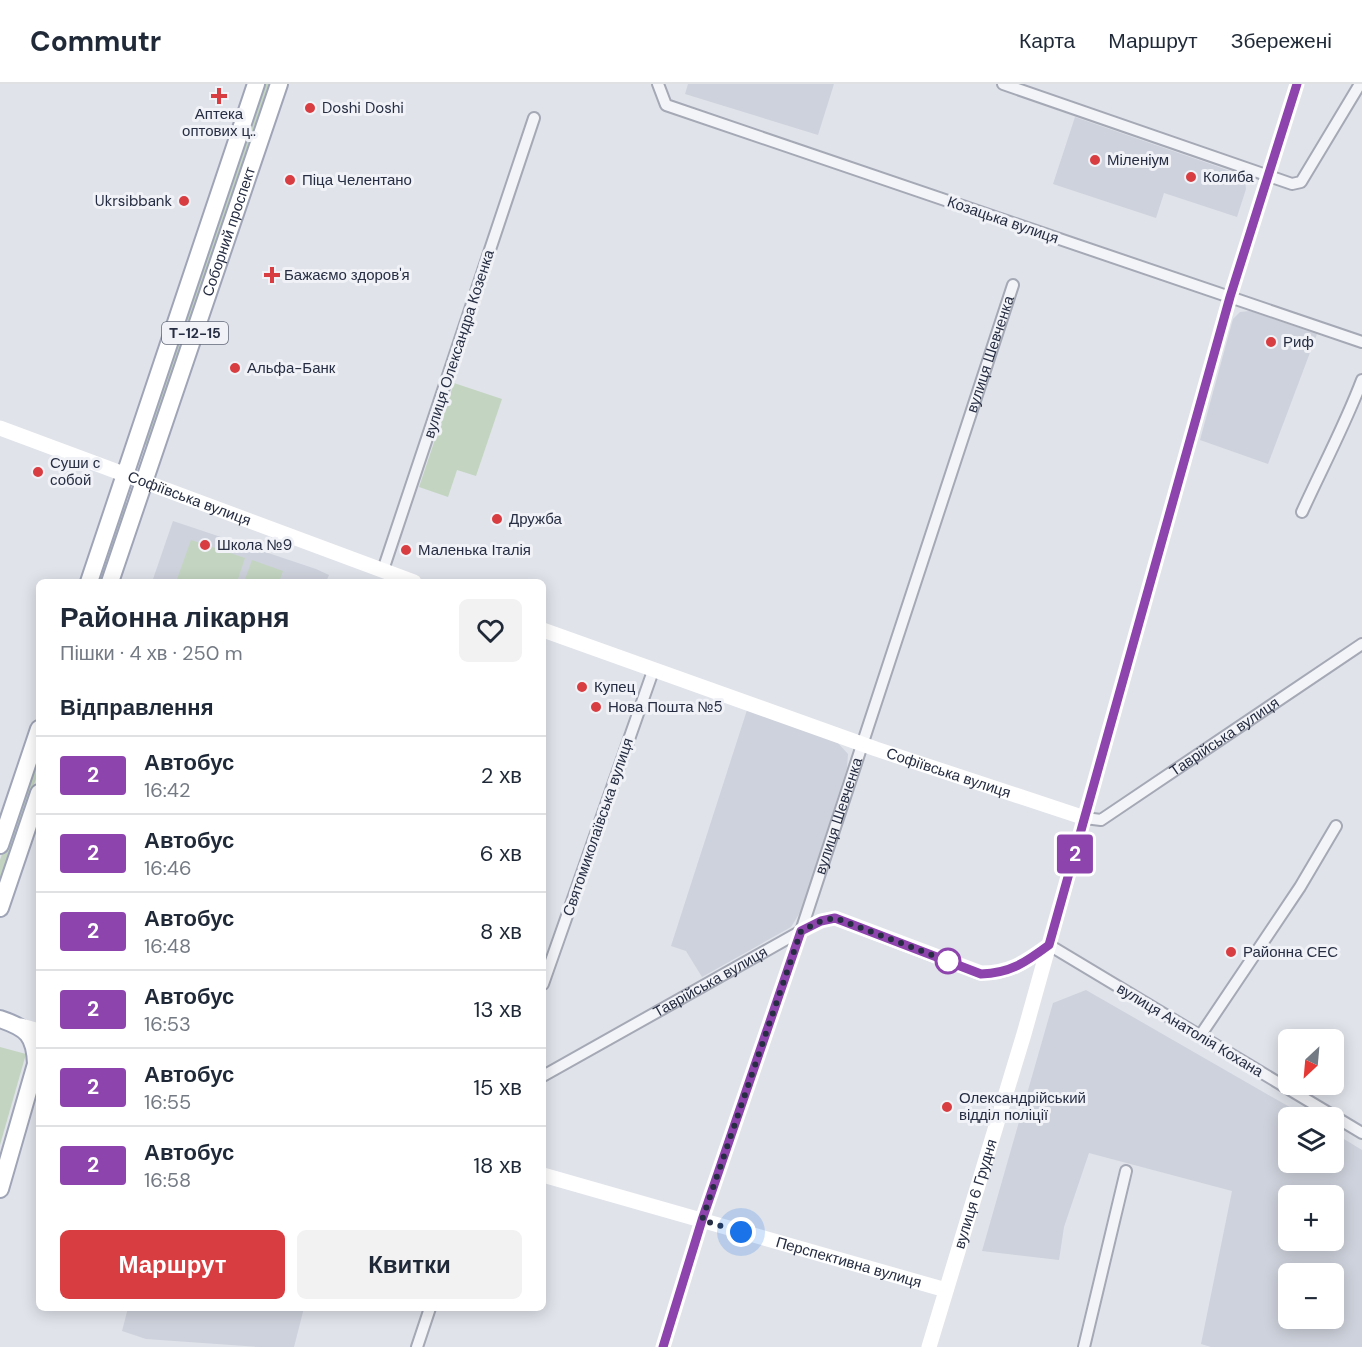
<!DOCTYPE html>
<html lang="uk">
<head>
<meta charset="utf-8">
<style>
  body { margin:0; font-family:"DM Sans",sans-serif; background:#f2f2f3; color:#1f2937; height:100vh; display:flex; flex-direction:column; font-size:22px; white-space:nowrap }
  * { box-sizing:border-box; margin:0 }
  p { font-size:20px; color:#747a83 }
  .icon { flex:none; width:33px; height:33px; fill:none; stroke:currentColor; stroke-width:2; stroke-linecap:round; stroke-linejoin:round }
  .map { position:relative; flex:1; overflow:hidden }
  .side { position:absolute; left:36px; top:495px; width:510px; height:732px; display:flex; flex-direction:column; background:#fff; border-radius:9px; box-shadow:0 3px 15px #0003 }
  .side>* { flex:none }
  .badge { padding:0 12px; border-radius:4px; font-size:21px; line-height:39px }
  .needle { width:39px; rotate:206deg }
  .fabs { position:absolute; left:1278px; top:945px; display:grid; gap:12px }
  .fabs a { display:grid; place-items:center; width:66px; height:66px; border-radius:9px; background:#fff; box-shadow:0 3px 15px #0003; font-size:30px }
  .you { position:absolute; width:30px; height:30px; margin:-15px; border:4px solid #fff; border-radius:50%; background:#1a73e8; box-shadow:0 0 0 9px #1a73e833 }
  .map>.badge { position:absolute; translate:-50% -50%; box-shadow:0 0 0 3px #fff }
  h2 { padding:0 24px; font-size:22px; line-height:54px }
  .round { display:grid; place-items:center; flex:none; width:63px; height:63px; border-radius:9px; background:#f2f2f3 }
  .head { display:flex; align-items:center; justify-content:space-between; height:102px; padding:0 24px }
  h1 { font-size:28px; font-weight:700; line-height:45px }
  .button { display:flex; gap:12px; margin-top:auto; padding:12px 24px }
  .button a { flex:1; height:69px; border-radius:9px; background:#d83d41; color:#fff; font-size:24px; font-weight:700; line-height:69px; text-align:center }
  .button a+a { background:#f2f2f3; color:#1f2937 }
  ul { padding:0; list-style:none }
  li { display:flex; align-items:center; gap:18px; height:78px; padding:0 24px; border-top:2px solid #e0e1e3 }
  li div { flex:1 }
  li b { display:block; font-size:22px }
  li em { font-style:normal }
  li .badge { min-width:66px; font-weight:700; text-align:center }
  header { display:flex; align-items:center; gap:36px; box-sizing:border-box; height:84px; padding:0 30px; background:#fff; border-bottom:2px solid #e0e1e3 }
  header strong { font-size:28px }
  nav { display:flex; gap:33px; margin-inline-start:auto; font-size:21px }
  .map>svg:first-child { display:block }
</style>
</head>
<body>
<header>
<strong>Commutr</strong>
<nav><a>Карта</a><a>Маршрут</a><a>Збережені</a></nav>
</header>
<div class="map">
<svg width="1362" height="1263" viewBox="0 0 1362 1263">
  <rect width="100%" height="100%" fill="#e0e3ea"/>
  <g fill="#ced2dc" fill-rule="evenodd">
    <polygon points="688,0 834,0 818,51 685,10"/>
    <polygon points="1075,33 1242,91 1245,97 1246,105 1237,133 1164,109 1156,134 1053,100"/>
    <polygon points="1250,227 1317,250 1268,380 1200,356 1233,235 1240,228"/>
    <polygon points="173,437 316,485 329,491 326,498 152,498"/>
    <polygon points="747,626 837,658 848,670 847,684 801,827 791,843 702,893 686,867 671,862"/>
    <path d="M1086,906l221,127 -19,1v44h46v-29l28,17v197h-151l-10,-3 31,-153 -143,-38 -25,74 -5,33 -77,-9 71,-248zM1288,1112h46v44h-46zM1288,1190h46v44h-46z"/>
    <polygon points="128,1224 304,1224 294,1263 259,1263 146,1255 122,1247"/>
  </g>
  <g fill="#c3d5c1">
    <polygon points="262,0 275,0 148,362 144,360 142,357"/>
    <polygon points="454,299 502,315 476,392 457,386 448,413 419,403"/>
    <polygon points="122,418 127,420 129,424 104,498 93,498"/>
    <polygon points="191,456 245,474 237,498 176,498"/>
    <polygon points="252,476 283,487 279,498 244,498"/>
    <polygon points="39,659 39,686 0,800 0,776"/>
    <polygon points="0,963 26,970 0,1061"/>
  </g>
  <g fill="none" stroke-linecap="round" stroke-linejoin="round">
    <defs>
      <g id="street">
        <polyline points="658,0 666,21 1362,258"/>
        <polyline points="1003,0 1292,100 1301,98 1360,0"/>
        <path d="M1302,428c20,-44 43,-87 60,-132"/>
        <polyline points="383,486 534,34"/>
        <path id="s1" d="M1085,734l16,2 261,-176"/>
        <polyline points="1049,861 1362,1049"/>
        <polyline points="543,900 653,587"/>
        <polyline points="1200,952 1300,803 1336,742"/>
        <path id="s2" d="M543,992l258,-145 212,-646"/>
        <polyline points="417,1263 430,1224"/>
        <polyline points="1084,1263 1126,1087"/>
      </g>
      <g id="primary">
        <polyline points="89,498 256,0"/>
        <path id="s7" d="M110,498l169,-498"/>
        <polyline points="0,761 39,645"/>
        <polyline points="0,824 39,709"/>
        <path d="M0,935c27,9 35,16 36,45l-36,125"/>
      </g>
    </defs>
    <use href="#street" stroke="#a5a9b5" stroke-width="14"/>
    <use href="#primary" stroke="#9fa5b7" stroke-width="20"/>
    <use href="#street" stroke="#f3f4f8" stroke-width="10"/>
    <g stroke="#fff" stroke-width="15">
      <path id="s3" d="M0,344l414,154"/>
      <path id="s4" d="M543,546l333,119 209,69"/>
      <polyline points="21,942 39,947"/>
      <path id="s5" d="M543,1091l403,115"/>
      <path d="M663,1263l39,-127 99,-289 20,-10 14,-3 146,55c30,0 44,-11 68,-28"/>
      <path id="s6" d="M929,1263l95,-313 206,-737 67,-213"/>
    </g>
    <use href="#primary" stroke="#fff" stroke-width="16"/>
  </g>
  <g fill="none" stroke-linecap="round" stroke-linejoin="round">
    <defs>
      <path id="line" d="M663,1263l39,-127 99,-289 20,-10 14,-3 146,56c30,-1 45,-12 68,-29l181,-648 67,-213"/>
    </defs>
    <use href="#line" stroke="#fff" stroke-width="14"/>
    <use href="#line" stroke="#8e44ad" stroke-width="9"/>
    <polyline stroke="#272e43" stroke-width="6" stroke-dasharray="0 10.8" points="741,1148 702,1136 801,847 821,837 835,834 948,877"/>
  </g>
  <g fill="#d83d41" stroke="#f0f2f7" stroke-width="2">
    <path d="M216 3h6v6h6v6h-6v6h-6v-6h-6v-6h6z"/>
    <circle cx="310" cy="24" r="6"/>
    <circle cx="1095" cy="76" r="6"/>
    <circle cx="1191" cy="93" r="6"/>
    <circle cx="290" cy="96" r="6"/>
    <circle cx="184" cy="117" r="6"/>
    <path d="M269 182h6v6h6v6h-6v6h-6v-6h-6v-6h6z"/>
    <circle cx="1271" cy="258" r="6"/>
    <circle cx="235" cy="284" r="6"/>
    <circle cx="38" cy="388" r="6"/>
    <circle cx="497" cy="435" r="6"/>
    <circle cx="205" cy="461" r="6"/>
    <circle cx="406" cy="466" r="6"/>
    <circle cx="582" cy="603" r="6"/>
    <circle cx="596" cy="623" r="6"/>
    <circle cx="1231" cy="868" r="6"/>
    <circle cx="947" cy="1023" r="6"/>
  </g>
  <circle fill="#fff" stroke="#8e44ad" stroke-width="3" cx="948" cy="877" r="12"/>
  <g text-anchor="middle" stroke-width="6" stroke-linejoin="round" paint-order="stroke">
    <rect fill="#f0f2f7" stroke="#636979" stroke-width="1.5" x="162" y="238" width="66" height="22" rx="4.5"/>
    <g font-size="14" font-weight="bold" fill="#272e43">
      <text x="195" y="254">Т-12-15</text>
    </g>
    <g font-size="15" fill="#272e43" stroke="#f0f2f7" text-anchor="start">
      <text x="322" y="29">Doshi Doshi</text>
      <text x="219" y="35" text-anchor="middle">Аптека<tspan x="219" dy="17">оптових ц..</tspan></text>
      <text x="1107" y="81">Міленіум</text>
      <text x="1203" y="98">Колиба</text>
      <text x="302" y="101">Піца Челентано</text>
      <text x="172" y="122" text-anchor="end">Ukrsibbank</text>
      <text x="284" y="196">Бажаємо здоров'я</text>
      <text x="1283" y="263">Риф</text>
      <text x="247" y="289">Альфа-Банк</text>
      <text x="50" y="384">Суши с<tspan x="50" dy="17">собой</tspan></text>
      <text x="509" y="440">Дружба</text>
      <text x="217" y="466">Школа №9</text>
      <text x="418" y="471">Маленька Італія</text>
      <text x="594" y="608">Купец</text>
      <text x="608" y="628">Нова Пошта №5</text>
      <text x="1243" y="873">Районна СЕС</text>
      <text x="959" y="1019">Олександрійський<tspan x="959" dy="17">відділ поліції</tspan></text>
    </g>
    <g font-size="15" fill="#272e43" stroke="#f0f2f7">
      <text transform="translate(1003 136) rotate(19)" y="5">Козацька вулиця</text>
      <text dy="5" stroke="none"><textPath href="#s7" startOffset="370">Соборний проспект</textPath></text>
      <text transform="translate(459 260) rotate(-72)" y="5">вулиця Олександра Козенка</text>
      <text dy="5" stroke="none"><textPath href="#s2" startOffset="903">вулиця Шевченка</textPath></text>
      <text dy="5" stroke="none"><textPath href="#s3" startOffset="202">Софіївська вулиця</textPath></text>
      <text dy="5" stroke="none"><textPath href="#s1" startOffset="165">Таврійська вулиця</textPath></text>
      <text dy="5" stroke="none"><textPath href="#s4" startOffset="430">Софіївська вулиця</textPath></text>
      <text dy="5" stroke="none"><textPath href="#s2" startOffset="417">вулиця Шевченка</textPath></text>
      <text transform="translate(598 743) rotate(-71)" y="5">Святомиколаївська вулиця</text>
      <text dy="5" stroke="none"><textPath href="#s2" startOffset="192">Таврійська вулиця</textPath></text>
      <text transform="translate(1190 946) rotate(31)" y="5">вулиця Анатолія Кохана</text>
      <text dy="5" stroke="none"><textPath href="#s6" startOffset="160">вулиця 6 Грудня</textPath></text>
      <text dy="5" stroke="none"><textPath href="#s5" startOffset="318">Перспективна вулиця</textPath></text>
    </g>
  </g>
</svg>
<div class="fabs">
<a><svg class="needle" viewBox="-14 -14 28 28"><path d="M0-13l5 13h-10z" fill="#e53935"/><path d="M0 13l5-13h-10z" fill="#747a83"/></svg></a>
<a><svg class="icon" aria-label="layers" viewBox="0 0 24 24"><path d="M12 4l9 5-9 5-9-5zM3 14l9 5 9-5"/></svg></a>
<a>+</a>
<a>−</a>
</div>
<div class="you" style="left:741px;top:1148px"></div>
<b class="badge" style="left:1075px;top:770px;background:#8e44ad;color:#fff">2</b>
<section class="side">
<div class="head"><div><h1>Районна лікарня</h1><p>Пішки · 4 хв · 250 m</p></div><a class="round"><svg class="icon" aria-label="heart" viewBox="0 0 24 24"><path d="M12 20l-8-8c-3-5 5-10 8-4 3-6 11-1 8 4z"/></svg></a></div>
<h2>Відправлення</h2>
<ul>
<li><span class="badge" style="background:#8e44ad;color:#fff">2</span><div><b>Автобус</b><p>16:42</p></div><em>2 хв</em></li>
<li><span class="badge" style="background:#8e44ad;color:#fff">2</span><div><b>Автобус</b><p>16:46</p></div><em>6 хв</em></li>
<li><span class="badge" style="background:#8e44ad;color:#fff">2</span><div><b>Автобус</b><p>16:48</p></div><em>8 хв</em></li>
<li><span class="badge" style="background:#8e44ad;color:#fff">2</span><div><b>Автобус</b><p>16:53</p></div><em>13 хв</em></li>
<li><span class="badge" style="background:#8e44ad;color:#fff">2</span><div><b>Автобус</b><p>16:55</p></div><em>15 хв</em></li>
<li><span class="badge" style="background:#8e44ad;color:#fff">2</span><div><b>Автобус</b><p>16:58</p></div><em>18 хв</em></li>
</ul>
<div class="button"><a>Маршрут</a><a>Квитки</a></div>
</section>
</div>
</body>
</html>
